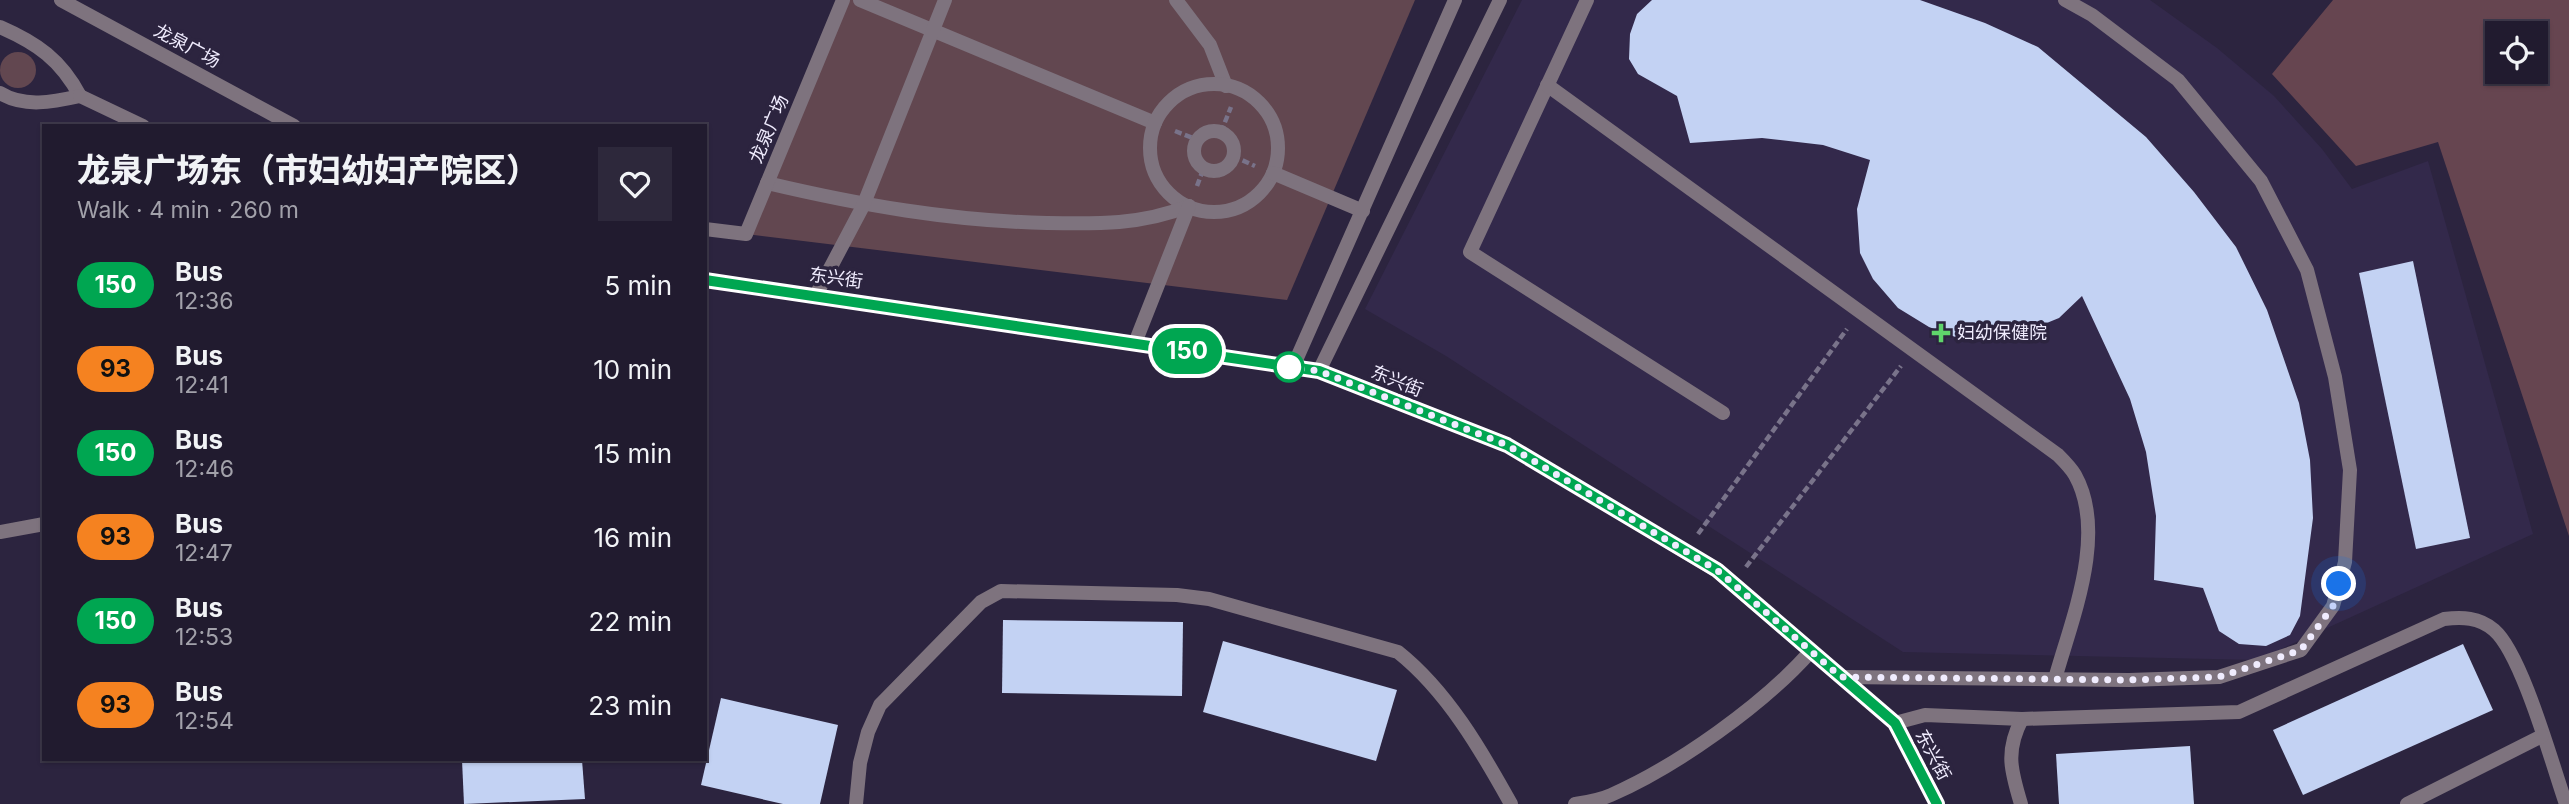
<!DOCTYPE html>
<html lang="en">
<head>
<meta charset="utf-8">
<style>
  body { margin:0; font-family:Inter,"Noto Sans SC",sans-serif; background:#2d283b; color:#f1f3f6; height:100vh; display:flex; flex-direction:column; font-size:26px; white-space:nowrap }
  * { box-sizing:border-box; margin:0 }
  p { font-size:23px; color:#a2a1aa }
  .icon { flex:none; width:38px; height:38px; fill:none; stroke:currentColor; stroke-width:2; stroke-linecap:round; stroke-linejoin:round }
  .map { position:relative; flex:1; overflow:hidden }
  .side { position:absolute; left:42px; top:124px; width:665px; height:637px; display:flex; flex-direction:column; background:#211b2f; border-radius:0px; box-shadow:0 2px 5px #0004,0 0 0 2px #3e394b }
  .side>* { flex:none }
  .badge { padding:0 14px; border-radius:23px; font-size:24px; line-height:46px }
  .buttons { position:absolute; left:2485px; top:21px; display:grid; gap:14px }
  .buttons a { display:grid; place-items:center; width:63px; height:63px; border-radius:0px; background:#211b2f; box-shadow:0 2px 5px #0004,0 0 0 2px #3e394b; font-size:35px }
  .you { position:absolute; width:35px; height:35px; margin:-18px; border:5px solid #fff; border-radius:50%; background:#1a73e8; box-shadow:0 0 0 10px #1a73e833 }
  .map>.badge { position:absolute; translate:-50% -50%; box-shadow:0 0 0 4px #fff }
  .round { display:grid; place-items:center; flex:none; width:74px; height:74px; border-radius:0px; background:#2d283b }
  .headline { display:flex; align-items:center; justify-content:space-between; height:119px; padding:0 35px }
  h1 { font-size:33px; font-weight:800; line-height:52px }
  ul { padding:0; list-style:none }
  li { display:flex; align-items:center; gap:21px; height:84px; padding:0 35px }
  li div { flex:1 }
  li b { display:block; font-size:26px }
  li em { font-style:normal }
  li .badge { min-width:77px; font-weight:700; text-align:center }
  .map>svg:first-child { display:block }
</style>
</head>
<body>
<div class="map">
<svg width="2569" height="804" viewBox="0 0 2569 804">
  <rect width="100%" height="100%" fill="#2c243f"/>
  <polygon fill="#33294b" points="1522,0 2150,0 2217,48 2274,96 2322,149 2352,189 2428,161 2533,534 2257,660 1903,652 1446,356 1365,309"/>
  <g fill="#624750">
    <polygon points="843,0 1415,0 1287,300 746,234"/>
    <circle cx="18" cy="70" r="18"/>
  </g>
  <path fill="#664550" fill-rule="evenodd" d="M2333,0h236v536l-131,-394 -82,24 -84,-92zM2497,33h39v39h-39z"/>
  <g fill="#c3d2f3">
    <polygon points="1652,0 1920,0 1985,23 2038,47 2146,137 2194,192 2236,247 2267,310 2299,403 2310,460 2313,518 2300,616 2290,635 2266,646 2239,644 2219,631 2203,588 2154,580 2156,516 2146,452 2130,399 2082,296 2059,318 2025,332 1995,338 1958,338 1929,327 1898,308 1873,279 1860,253 1857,209 1870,160 1823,145 1762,138 1690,143 1677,96 1638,74 1629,59 1630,34 1637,14"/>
    <polygon points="2413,261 2470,538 2416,549 2359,273"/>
    <polygon points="1003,620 1183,622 1182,696 1002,693"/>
    <polygon points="1223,641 1397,690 1376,761 1203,712"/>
    <polygon points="2463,644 2493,710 2303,795 2273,730"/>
    <polygon points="721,698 838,725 820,804 783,804 701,785"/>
    <polygon points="2190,746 2194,804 2059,804 2056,754"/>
    <polygon points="462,760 582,760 585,799 464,804"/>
  </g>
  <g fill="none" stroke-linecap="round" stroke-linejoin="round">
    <g stroke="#79738a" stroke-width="4.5" stroke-dasharray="7 3.5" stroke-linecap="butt">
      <polyline points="1175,131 1198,140"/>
      <polyline points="1221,132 1231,107"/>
      <polyline points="1233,156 1255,166"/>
      <polyline points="1197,186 1204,167"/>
      <polyline points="1698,534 1847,329"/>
      <polyline points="1746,567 1901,366"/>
    </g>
    <g stroke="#7e737e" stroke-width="14">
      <polyline points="61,0 294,126"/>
      <polyline points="860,0 1155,123"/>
      <polyline points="1176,0 1210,45 1226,86"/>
      <circle cx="1214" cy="148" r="64"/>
      <circle cx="1214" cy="151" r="20"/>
      <polyline points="1273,173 1363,211"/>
      <path d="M767,183c93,22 184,38 280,40 50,1 94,2 142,-17"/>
      <polyline points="705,229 746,234 843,0"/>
      <polyline points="816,295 863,206 945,0"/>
      <polyline points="1135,343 1189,206"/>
    </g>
    <g stroke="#7e737e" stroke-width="14">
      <polyline points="1587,0 1470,252 1723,413"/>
      <path d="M1547,85l511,370c6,6 13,13 17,20 33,59 -4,146 -20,204"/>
      <polyline points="1293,367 1455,0"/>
      <polyline points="1319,371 1500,0"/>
      <polyline points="0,532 44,524"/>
      <polyline points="1841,677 2129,680 2219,677 2301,650 2333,606 2345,562 2350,470 2335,377 2307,270 2261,181 2178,80 2092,15 2065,0"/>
      <path d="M1895,723l30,-8 97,4 217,-7 205,-93c18,-2 35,-2 50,11 28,24 58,134 72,174"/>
      <path d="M856,804l4,-41 8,-31 12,-27 101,-103 20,-11 176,4 32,4 189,53c49,39 83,98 113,152"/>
      <path d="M1575,804c12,-2 25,-4 36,-9 66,-29 152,-90 200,-144"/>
      <path d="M2021,804c-10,-33 -16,-53 1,-85"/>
      <polyline points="2407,804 2542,736"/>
    </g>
    <g stroke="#7e737e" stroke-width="14">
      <path d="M0,27c37,16 61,33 80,69"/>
      <path d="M0,93c24,15 53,9 80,3"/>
      <polyline points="80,96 143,126"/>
      <polyline points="705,280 1319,371 1507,445 1717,571 1895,723 1937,804"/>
    </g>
  </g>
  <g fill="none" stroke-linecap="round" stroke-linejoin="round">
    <defs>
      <polyline id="line" points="705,280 1319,371 1507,445 1717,570 1895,723 1937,804"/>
    </defs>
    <use href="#line" stroke="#fff" stroke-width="16"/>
    <use href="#line" stroke="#00a651" stroke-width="10"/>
    <polyline stroke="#f0ecfe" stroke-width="7" stroke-dasharray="0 12.6" points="1289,367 1319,371 1507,445 1717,570 1841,677 2129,680 2219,677 2301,650 2333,606 2339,584"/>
  </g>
  <path fill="#5fd56b" stroke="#2c243f" stroke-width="2.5" d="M1937.5 322.5h7v7h7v7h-7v7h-7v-7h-7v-7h7z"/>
  <circle fill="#fff" stroke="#00a651" stroke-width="3.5" cx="1289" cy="367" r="14"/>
  <g text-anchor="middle" stroke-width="7" stroke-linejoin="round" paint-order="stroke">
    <g font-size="18" fill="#f0ecfe" stroke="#2c243f">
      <text transform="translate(187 46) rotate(28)" y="6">龙泉广场</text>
      <text transform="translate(769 129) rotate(-67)" y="6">龙泉广场</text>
      <text transform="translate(836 278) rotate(8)" y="6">东兴街</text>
      <text transform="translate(1397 381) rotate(22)" y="6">东兴街</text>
      <text transform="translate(1933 755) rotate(62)" y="6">东兴街</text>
    </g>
    <g font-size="18" fill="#f0ecfe" stroke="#2c243f" text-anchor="start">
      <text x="1957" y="339">妇幼保健院</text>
    </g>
  </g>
</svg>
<div class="buttons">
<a><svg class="icon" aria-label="locate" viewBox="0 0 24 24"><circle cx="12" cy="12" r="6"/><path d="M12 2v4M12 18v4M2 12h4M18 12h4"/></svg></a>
</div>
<div class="you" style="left:2339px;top:584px"></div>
<b class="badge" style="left:1187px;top:351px;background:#00a651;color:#fff">150</b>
<section class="side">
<div class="headline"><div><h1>龙泉广场东（市妇幼妇产院区）</h1><p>Walk · 4 min · 260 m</p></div><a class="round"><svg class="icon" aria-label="heart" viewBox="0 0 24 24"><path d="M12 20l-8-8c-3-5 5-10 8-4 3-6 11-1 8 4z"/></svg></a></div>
<ul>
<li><span class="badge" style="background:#00a651;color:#fff">150</span><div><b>Bus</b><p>12:36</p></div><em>5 min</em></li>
<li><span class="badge" style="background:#f58220;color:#111">93</span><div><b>Bus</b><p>12:41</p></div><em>10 min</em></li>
<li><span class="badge" style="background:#00a651;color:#fff">150</span><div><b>Bus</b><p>12:46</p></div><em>15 min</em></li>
<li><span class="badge" style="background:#f58220;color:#111">93</span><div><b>Bus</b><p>12:47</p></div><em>16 min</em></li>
<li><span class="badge" style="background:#00a651;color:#fff">150</span><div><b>Bus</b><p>12:53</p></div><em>22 min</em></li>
<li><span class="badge" style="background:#f58220;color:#111">93</span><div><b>Bus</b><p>12:54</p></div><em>23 min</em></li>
</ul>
</section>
</div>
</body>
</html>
